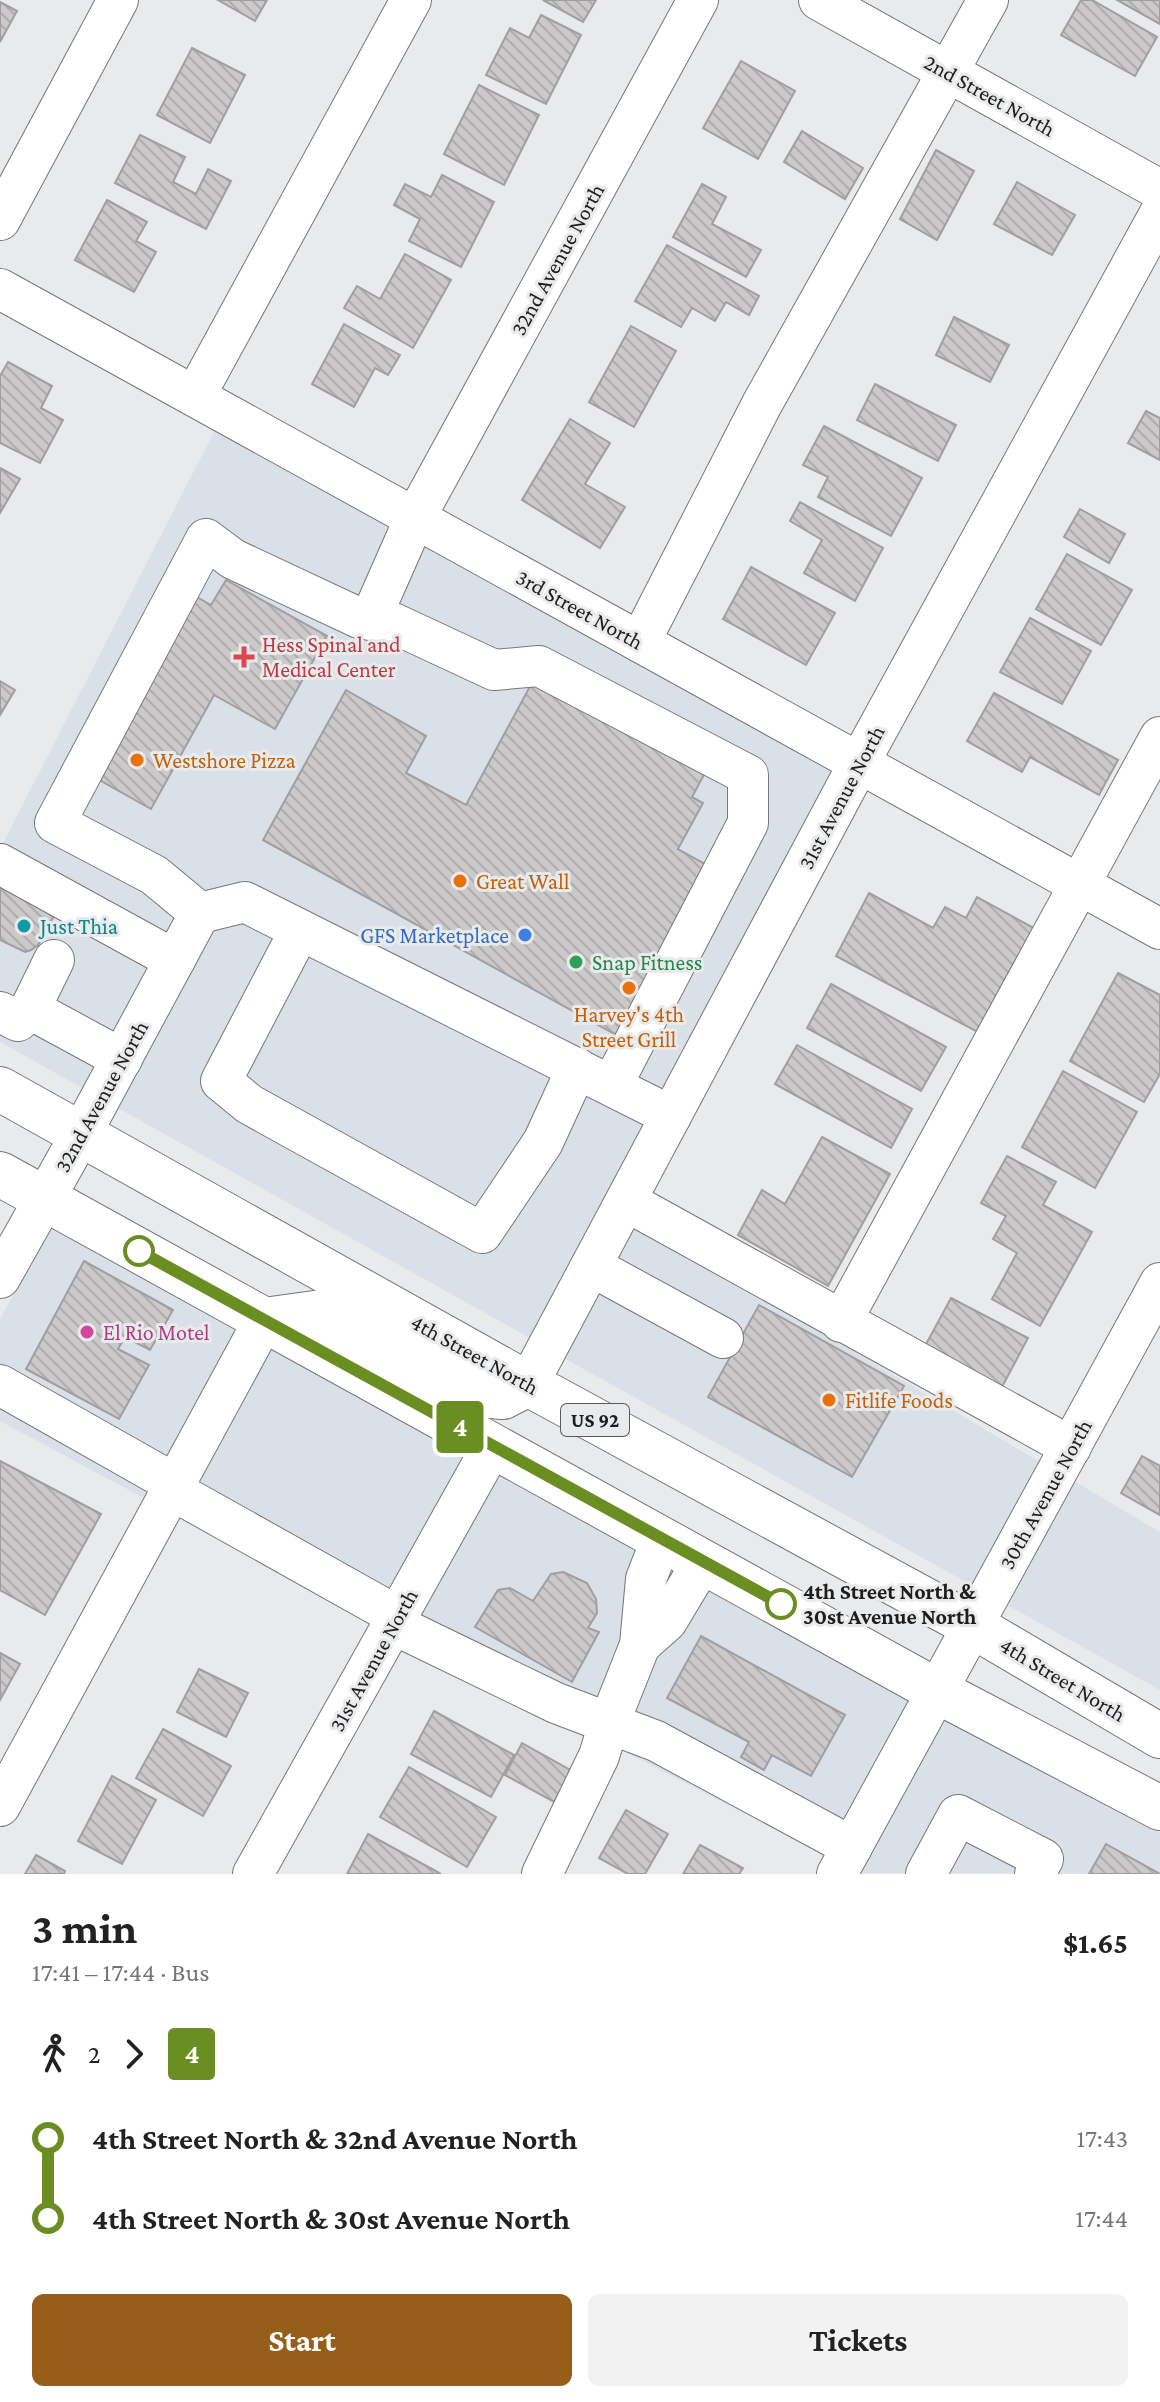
<!DOCTYPE html>
<html lang="en">
<head>
<meta charset="utf-8">
<style>
  body { margin:0; font-family:"Crimson Pro",serif; background:#f2f2f2; color:#222; height:100vh; display:flex; flex-direction:column; font-size:30px; white-space:nowrap }
  * { box-sizing:border-box; margin:0 }
  p { font-size:26px; color:#767676 }
  .icon { flex:none; width:44px; height:44px; fill:none; stroke:currentColor; stroke-width:2; stroke-linecap:round; stroke-linejoin:round }
  .map { position:relative; height:1874px; overflow:hidden }
  .sheet { display:flex; flex-direction:column; background:#fff; flex:1 }
  .sheet>* { flex:none }
  .badge { padding:0 16px; border-radius:6px; font-size:28px; line-height:52px }
  .map>.badge { position:absolute; translate:-50% -50%; box-shadow:0 0 0 4px #fff }
  .legs { display:flex; align-items:center; gap:12px; height:88px; padding:0 32px; font-size:26px }
  .legs p { margin-inline-start:auto }
  .overview { display:flex; align-items:center; justify-content:space-between; height:136px; padding:0 32px }
  h1 { font-size:44px; font-weight:700; line-height:60px }
  .primary-button { display:flex; gap:16px; margin-top:auto; padding:16px 32px }
  .primary-button a { flex:1; height:92px; border-radius:12px; background:#965e19; color:#fff; font-size:32px; font-weight:700; line-height:92px; text-align:center }
  .primary-button a+a { background:#f2f2f2; color:#222 }
  ul { padding:0 32px; list-style:none }
  li { display:flex; align-items:center; gap:28px; height:80px; font-size:30px }
  li i { display:grid; place-items:center; width:12px; height:100%; margin:0 10px; background:currentColor }
  li i::after { content:''; width:20px; height:20px; margin:-10px; border:6px solid; border-radius:50%; background:#fff }
  li p { margin-inline-start:auto }
  li:first-child i { background:linear-gradient(#0000 50%,currentColor 0) }
  li:last-child i { background:linear-gradient(currentColor 50%,#0000 0) }
  .map>svg:first-child { display:block }
</style>
</head>
<body>
<div class="map">
<svg width="1160" height="1874" viewBox="0 0 1160 1874">
  <defs>
    <pattern id="building-back-hatch" width="6" height="6" patternUnits="userSpaceOnUse" patternTransform="scale(2)"><rect width="6" height="6" fill="#cbc9ca"/><path d="M-1 5l2 2M0 0l6 6M5-1l2 2" fill="none" stroke="#aeacad"/></pattern>
  </defs>
  <rect width="100%" height="100%" fill="#e9eaeb"/>
  <g fill="#dae0e8">
    <polygon points="216,428 834,769 530,1338 118,1108 225,908 84,1089 0,1042 0,849"/>
    <polygon points="637,1222 1040,1462 973,1586 564,1358"/>
    <polygon points="52,1226 464,1456 372,1620 0,1421 0,1319"/>
    <polygon points="498,1475 911,1698 825,1855 407,1639"/>
    <polygon points="1074,1481 1160,1532 1160,1690 1007,1605"/>
    <polygon points="945,1717 1160,1833 1160,1874 860,1873"/>
  </g>
  <g fill="url(#building-back-hatch)" stroke="#a09ea0" stroke-width="2">
    <polygon points="218,0 267,0 255,21"/>
    <polygon points="543,0 596,0 583,22"/>
    <polygon points="1081,0 1092,0 1157,37 1135,76 1061,35"/>
    <polygon points="1117,0 1160,0 1160,24"/>
    <polygon points="0,2 17,11 0,42"/>
    <polygon points="541,15 581,35 546,104 486,75 510,28 529,38"/>
    <polygon points="192,48 245,75 210,143 157,115"/>
    <polygon points="741,61 795,91 758,159 703,128"/>
    <polygon points="479,85 539,115 504,185 444,154"/>
    <polygon points="802,131 863,168 845,199 784,162"/>
    <polygon points="140,135 185,157 173,182 196,194 208,169 231,181 206,229 115,183"/>
    <polygon points="936,150 974,171 937,240 900,219"/>
    <polygon points="442,175 494,202 461,267 409,241 420,219 394,205 405,184 431,197"/>
    <polygon points="1017,182 1075,215 1052,255 994,224"/>
    <polygon points="702,184 726,197 712,224 761,250 746,277 673,237"/>
    <polygon points="107,200 147,222 136,241 156,252 134,292 75,260"/>
    <polygon points="667,245 759,296 749,315 726,302 715,321 692,308 681,327 635,301"/>
    <polygon points="405,254 451,280 413,348 344,308 357,286 380,299"/>
    <polygon points="954,317 1009,345 990,382 936,355"/>
    <polygon points="344,324 400,355 388,375 375,368 354,407 312,384"/>
    <polygon points="631,326 676,351 634,427 589,402"/>
    <polygon points="8,362 52,386 41,408 63,420 40,463 0,443 0,376"/>
    <polygon points="875,384 956,425 938,461 857,420"/>
    <polygon points="1146,411 1160,418 1160,460 1128,443"/>
    <polygon points="570,419 610,443 585,484 625,507 600,548 522,500"/>
    <polygon points="824,426 922,478 891,536 818,497 828,477 803,465"/>
    <polygon points="0,468 20,479 0,513"/>
    <polygon points="800,502 883,548 855,601 804,573 822,540 790,521"/>
    <polygon points="1080,509 1125,534 1109,563 1064,537"/>
    <polygon points="1067,554 1132,590 1101,645 1036,609"/>
    <polygon points="751,567 835,613 806,665 723,619"/>
    <polygon points="226,580 327,636 275,729 214,695 151,809 87,773 188,592 211,605"/>
    <polygon points="1030,618 1091,651 1062,704 1000,672"/>
    <polygon points="535,677 706,771 692,797 703,803 678,849 712,868 618,1036 263,840 346,690 426,736 406,773 466,805"/>
    <polygon points="0,681 15,690 0,715"/>
    <polygon points="994,693 1118,760 1099,795 1030,757 1022,772 967,741"/>
    <polygon points="0,881 56,912 38,945 31,950 25,952 0,940"/>
    <polygon points="869,893 933,928 945,907 966,918 977,897 1041,932 985,1036 836,956"/>
    <polygon points="1118,973 1160,995 1160,1074 1144,1102 1070,1061"/>
    <polygon points="831,984 946,1047 921,1091 807,1028"/>
    <polygon points="797,1045 912,1109 891,1148 775,1084"/>
    <polygon points="1063,1071 1137,1112 1095,1188 1022,1147"/>
    <polygon points="822,1137 890,1174 828,1286 738,1235 762,1190 785,1204"/>
    <polygon points="1007,1156 1056,1182 1043,1205 1092,1232 1040,1326 992,1299 1017,1253 993,1239 1006,1216 981,1203"/>
    <polygon points="84,1261 173,1310 150,1350 125,1337 118,1349 149,1365 119,1419 26,1369"/>
    <polygon points="951,1298 1028,1338 1002,1387 925,1346"/>
    <polygon points="759,1305 904,1386 852,1477 708,1397"/>
    <polygon points="1142,1456 1160,1466 1160,1515 1121,1493"/>
    <polygon points="0,1461 101,1514 45,1615 0,1590"/>
    <polygon points="563,1572 587,1583 596,1599 597,1613 588,1628 599,1632 572,1682 475,1627 498,1590 510,1588 533,1601 551,1574"/>
    <polygon points="701,1636 845,1715 811,1776 772,1755 764,1770 741,1757 749,1742 667,1698"/>
    <polygon points="0,1653 20,1664 0,1700"/>
    <polygon points="199,1669 248,1693 226,1737 177,1712"/>
    <polygon points="434,1711 514,1755 491,1797 411,1754"/>
    <polygon points="163,1729 231,1766 203,1816 136,1778"/>
    <polygon points="522,1743 572,1771 554,1802 505,1775"/>
    <polygon points="409,1767 496,1817 467,1867 380,1817"/>
    <polygon points="112,1776 156,1800 122,1864 78,1841"/>
    <polygon points="626,1810 668,1834 645,1874 628,1874 599,1858"/>
    <polygon points="368,1834 441,1874 347,1874"/>
    <polygon points="1106,1844 1160,1874 1089,1874"/>
    <polygon points="700,1845 743,1868 739,1874 683,1874"/>
    <polygon points="36,1855 65,1871 64,1874 25,1874"/>
  </g>
  <g fill="none" stroke-linecap="round" stroke-linejoin="round">
    <defs>
      <g id="minor">
        <polyline points="819,0 1160,190"/>
        <polyline points="0,220 118,0"/>
        <polyline points="0,289 1160,929"/>
        <polyline points="195,396 411,0"/>
        <polyline points="370,620 415,518 698,0"/>
        <polyline points="640,642 762,404 988,0"/>
        <polyline points="0,864 175,960"/>
        <polyline points="200,913 154,875 55,823 206,539 233,559 359,618 393,623 494,670 539,666 748,775 748,823 612,1085"/>
        <polyline points="200,913 245,902 671,1116"/>
        <polyline points="300,930 221,1081 249,1104 482,1233 543,1142 577,1068"/>
        <polyline points="30,1009 122,1059"/>
        <polyline points="0,1012 18,1021 30,1009 54,960"/>
        <polyline points="626,1201 1071,1447"/>
        <polyline points="591,1266 723,1338"/>
        <polyline points="0,1278 81,1134 200,913"/>
        <polyline points="841,1322 1160,737"/>
        <polyline points="528,1384 859,763 1160,213"/>
        <polyline points="0,1385 175,1484"/>
        <polyline points="172,1490 397,1616"/>
        <polyline points="393,1624 556,1703 656,1741 852,1847"/>
        <polyline points="640,1645 667,1621 703,1561"/>
        <polyline points="0,1806 264,1320"/>
        <polyline points="253,1874 493,1445"/>
        <polyline points="542,1874 599,1756 609,1723 640,1645 646,1579 662,1538"/>
        <polyline points="837,1874 1160,1283"/>
        <polyline points="926,1874 958,1815 1043,1859 1035,1874"/>
      </g>
      <g id="major">
        <polyline points="0,1089 528,1384 973,1626 1160,1736"/>
        <polyline points="0,1174 937,1691 1160,1808"/>
        <polyline points="264,1320 322,1312 478,1395 503,1397 528,1384"/>
      </g>
    </defs>
    <use href="#minor" stroke="#767778" stroke-width="42"/>
    <use href="#major" stroke="#767778" stroke-width="46"/>
    <use href="#minor" stroke="#fff" stroke-width="40"/>
    <use href="#major" stroke="#fff" stroke-width="44"/>
  </g>
  <g fill="none" stroke-linecap="round" stroke-linejoin="round">
    <defs>
      <polyline id="line-1" points="139,1251 781,1604"/>
    </defs>
    <use href="#line-1" stroke="#fff" stroke-width="18"/>
    <use href="#line-1" stroke="#6b8e23" stroke-width="12"/>
  </g>
  <path fill="#e0444e" stroke="#e9eaeb" stroke-width="3" d="M240 645h8v8h8v8h-8v8h-8v-8h-8v-8h8z"/>
  <g fill="#e8710a" stroke="#e9eaeb" stroke-width="3">
    <circle cx="137" cy="760" r="8"/>
    <circle cx="460" cy="881" r="8"/>
    <circle cx="629" cy="988" r="8"/>
    <circle cx="829" cy="1400" r="8"/>
  </g>
  <circle fill="#0f9aa8" stroke="#e9eaeb" stroke-width="3" cx="24" cy="926" r="8"/>
  <circle fill="#3f7fe0" stroke="#e9eaeb" stroke-width="3" cx="525" cy="935" r="8"/>
  <circle fill="#2e9e5b" stroke="#e9eaeb" stroke-width="3" cx="576" cy="962" r="8"/>
  <g fill="#fff" stroke="#6b8e23" stroke-width="4">
    <circle cx="139" cy="1251" r="14"/>
    <circle cx="781" cy="1604" r="14"/>
  </g>
  <circle fill="#d1479c" stroke="#e9eaeb" stroke-width="3" cx="87" cy="1332" r="8"/>
  <g text-anchor="middle" stroke-width="6" stroke-linejoin="round" paint-order="stroke">
    <rect fill="#e9eaeb" stroke="#5a5a5c" stroke-width="2" x="561" y="1404" width="68" height="32" rx="6"/>
    <g font-size="20" font-weight="bold" fill="#1d1d1e">
      <text x="595" y="1427">US 92</text>
    </g>
    <g font-size="22" fill="#1d1d1e" stroke="#e9eaeb">
      <text transform="translate(990 95) rotate(29)" y="8">2nd Street North</text>
      <text transform="translate(557 259) rotate(-61)" y="8">32nd Avenue North</text>
      <text transform="translate(580 609) rotate(29)" y="8">3rd Street North</text>
      <text transform="translate(841 797) rotate(-62)" y="8">31st Avenue North</text>
      <text transform="translate(101 1096) rotate(-61)" y="8">32nd Avenue North</text>
      <text transform="translate(475 1354) rotate(29)" y="8">4th Street North</text>
      <text transform="translate(1045 1494) rotate(-61)" y="8">30th Avenue North</text>
      <text transform="translate(373 1660) rotate(-61)" y="8">31st Avenue North</text>
      <text transform="translate(1063 1679) rotate(31)" y="8">4th Street North</text>
    </g>
    <g font-size="22" fill="#be3a42" stroke="#e9eaeb" text-anchor="start">
      <text x="262" y="652">Hess Spinal and<tspan x="262" dy="25">Medical Center</tspan></text>
    </g>
    <g font-size="22" fill="#c56008" stroke="#e9eaeb" text-anchor="start">
      <text x="153" y="768">Westshore Pizza</text>
      <text x="476" y="889">Great Wall</text>
      <text x="629" y="1022" text-anchor="middle">Harvey's 4th<tspan x="629" dy="25">Street Grill</tspan></text>
      <text x="845" y="1408">Fitlife Foods</text>
    </g>
    <g font-size="22" fill="#0d838f" stroke="#e9eaeb" text-anchor="start">
      <text x="40" y="934">Just Thia</text>
    </g>
    <g font-size="22" fill="#366cbe" stroke="#e9eaeb" text-anchor="end">
      <text x="509" y="943">GFS Marketplace</text>
    </g>
    <g font-size="22" fill="#27864d" stroke="#e9eaeb" text-anchor="start">
      <text x="592" y="970">Snap Fitness</text>
    </g>
    <g font-size="22" fill="#b23c85" stroke="#e9eaeb" text-anchor="start">
      <text x="103" y="1340">El Rio Motel</text>
    </g>
    <g font-size="22" font-weight="bold" fill="#1d1d1e" stroke="#e9eaeb" text-anchor="start">
      <text x="803" y="1599">4th Street North &amp;<tspan x="803" dy="25">30st Avenue North</tspan></text>
    </g>
  </g>
</svg>
<b class="badge" style="left:460px;top:1427px;background:#6b8e23;color:#fff">4</b>
</div>
<section class="sheet">
<div class="overview"><div><h1>3 min</h1><p>17:41 – 17:44 · Bus</p></div><b>$1.65</b></div>
<div class="legs"><svg class="icon" aria-label="walk" viewBox="0 0 24 24"><circle cx="13" cy="4" r="2"/><path d="M13 8l-2 6 4 7M11 14l-3 7M7 12l3-4h3l4 4"/></svg>2<svg class="icon" aria-label="forward" viewBox="0 0 24 24"><path d="M9 5l7 7-7 7"/></svg><b class="badge" style="background:#6b8e23;color:#fff">4</b></div>
<ul>
<li><i style="color:#6b8e23"></i><b>4th Street North &amp; 32nd Avenue North</b><p>17:43</p></li>
<li><i style="color:#6b8e23"></i><b>4th Street North &amp; 30st Avenue North</b><p>17:44</p></li>
</ul>
<div class="primary-button"><a>Start</a><a>Tickets</a></div>
</section>
</body>
</html>
